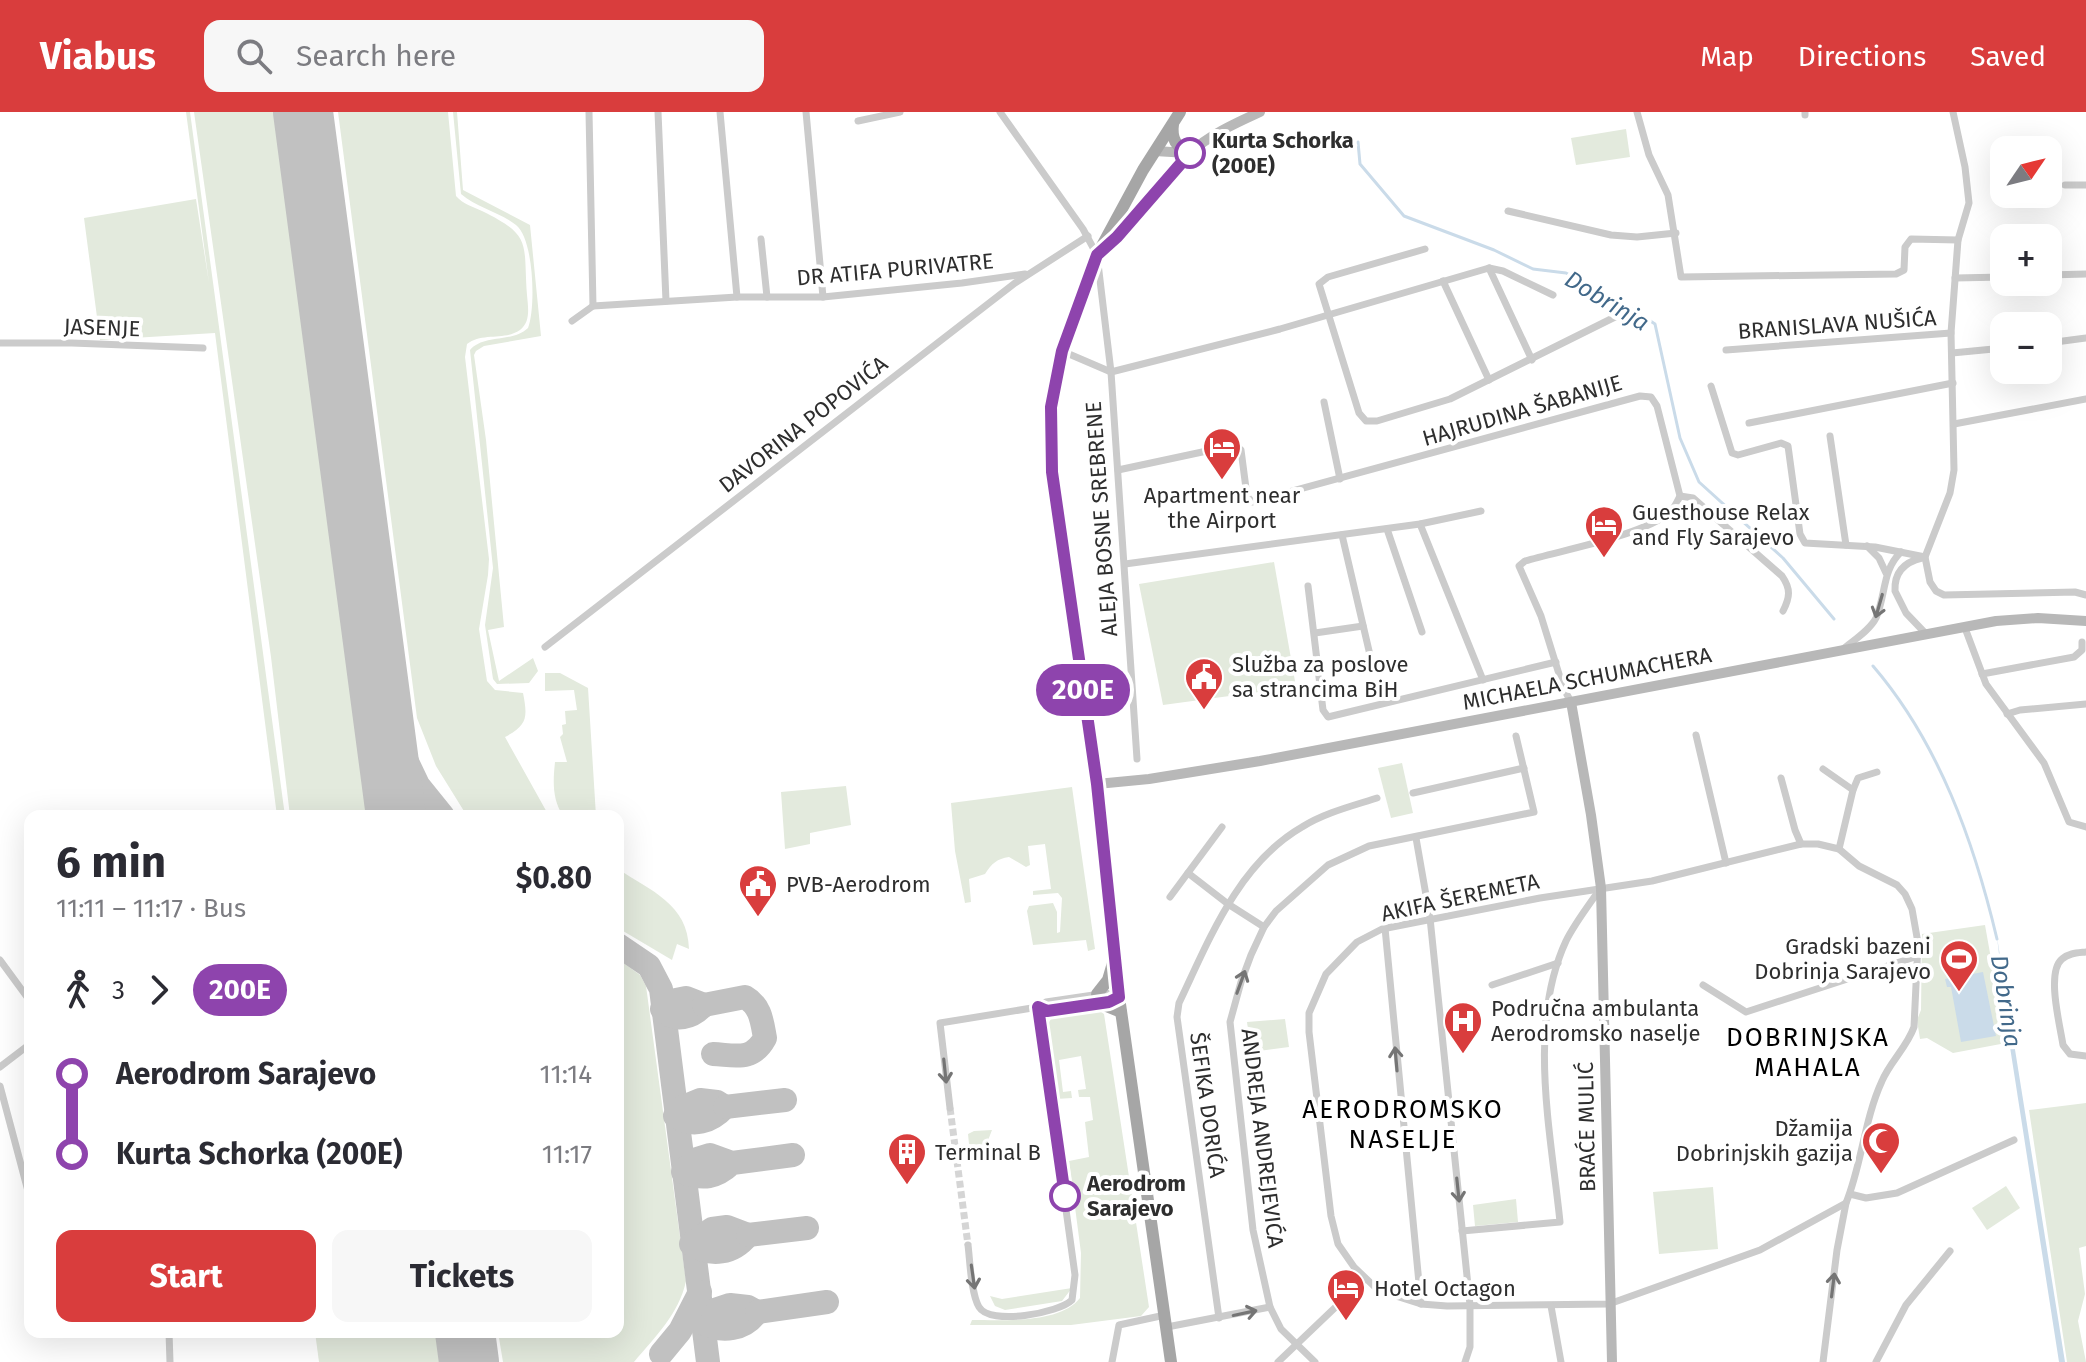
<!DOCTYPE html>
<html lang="en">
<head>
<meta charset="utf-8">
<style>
  body { margin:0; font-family:"Fira Sans",sans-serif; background:#f7f7f7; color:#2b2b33; height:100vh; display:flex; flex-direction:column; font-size:30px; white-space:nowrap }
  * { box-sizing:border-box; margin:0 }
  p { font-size:26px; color:#7c7c81 }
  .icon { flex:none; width:44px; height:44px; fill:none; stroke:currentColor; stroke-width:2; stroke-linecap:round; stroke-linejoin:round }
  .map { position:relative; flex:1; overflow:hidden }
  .details { position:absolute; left:24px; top:698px; width:600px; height:528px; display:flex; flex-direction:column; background:#fff; border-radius:16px; box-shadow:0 8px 32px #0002 }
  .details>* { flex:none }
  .badge { padding:0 16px; border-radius:26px; font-size:28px; line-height:52px }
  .needle { width:52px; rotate:55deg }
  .buttons { position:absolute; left:1990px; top:24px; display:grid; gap:16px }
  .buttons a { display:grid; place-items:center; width:72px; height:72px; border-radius:16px; background:#fff; box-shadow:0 8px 32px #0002; font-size:40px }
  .map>.badge { position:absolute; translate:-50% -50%; box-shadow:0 0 0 4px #fff }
  .legs { display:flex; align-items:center; gap:12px; height:88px; padding:0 32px; font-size:26px }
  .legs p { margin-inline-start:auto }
  .headline { display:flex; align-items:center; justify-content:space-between; height:136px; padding:0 32px }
  h1 { font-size:44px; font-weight:700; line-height:60px }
  .primary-button { display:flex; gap:16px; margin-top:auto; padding:16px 32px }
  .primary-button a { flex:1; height:92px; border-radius:16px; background:#d93d3d; color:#fff; font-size:32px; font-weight:700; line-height:92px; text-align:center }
  .primary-button a+a { background:#f7f7f7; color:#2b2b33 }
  ul { padding:0 32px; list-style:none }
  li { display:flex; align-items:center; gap:28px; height:80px; font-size:30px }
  li i { display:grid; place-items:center; width:12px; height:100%; margin:0 10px; background:currentColor }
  li i::after { content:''; width:20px; height:20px; margin:-10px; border:6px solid; border-radius:50%; background:#fff }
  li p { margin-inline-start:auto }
  li:first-child i { background:linear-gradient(#0000 50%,currentColor 0) }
  li:last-child i { background:linear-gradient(currentColor 50%,#0000 0) }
  header { display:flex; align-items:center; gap:48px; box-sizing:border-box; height:112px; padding:0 40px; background:#d93d3d; color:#fff }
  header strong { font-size:38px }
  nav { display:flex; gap:44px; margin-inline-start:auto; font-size:28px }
  .search { width:560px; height:72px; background:#f7f7f7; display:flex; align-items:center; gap:20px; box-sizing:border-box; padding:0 28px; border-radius:16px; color:#7c7c81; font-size:30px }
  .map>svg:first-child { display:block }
</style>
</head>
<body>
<header>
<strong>Viabus</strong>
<div class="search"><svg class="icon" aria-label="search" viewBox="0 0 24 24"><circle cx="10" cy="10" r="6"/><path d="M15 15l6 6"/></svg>Search here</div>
<nav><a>Map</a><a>Directions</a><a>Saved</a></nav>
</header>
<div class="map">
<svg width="2086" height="1250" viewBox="0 0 2086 1250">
  <rect width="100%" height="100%" fill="#fff"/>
  <g fill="#e3eadd">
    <polygon points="186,0 190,0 285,704 277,704 215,221 100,228 84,106 196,87 209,171"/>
    <polygon points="194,0 274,0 336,437 370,704 290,704 271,545"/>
    <path d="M338,0h110l8,84c7,8 17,11 26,15 51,25 41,32 45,84 1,12 4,27 -7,35 -16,11 -38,2 -53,14l-2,13 24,202 -1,16 -9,54 8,52 8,9 28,3c5,25 4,32 -18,44l44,79h-82l-31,-50 -19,-48z"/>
    <path d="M453,0h4l6,78 67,35 11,111 -57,10 -8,5 -2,4 12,85 18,187 -16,3 11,51 34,-23 5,13 -9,12 -32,1 -4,-5 -8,-54 8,-57 -23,-218c14,-16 42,-7 58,-22 8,-20 6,-89 -12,-103 -16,-13 -39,-17 -55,-31z"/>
    <polygon points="1626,17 1630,45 1576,53 1571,26"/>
    <polygon points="1274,450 1296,575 1163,593 1139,472"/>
    <path d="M545,561h15l28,15 8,128h-33c-11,-17 -10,-35 -8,-54h12l-7,-25 3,-3 -1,-9 4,-1 -1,-13 12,-1 -3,-20 -29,1z"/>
    <polygon points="1402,651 1413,701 1391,706 1378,656"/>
    <polygon points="846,674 851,713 810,721 810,732 785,737 781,680"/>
    <path d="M1072,675l23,162 -7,2 -2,-11 -53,5 -6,-34 2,-5 24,-3 4,9v21l3,-1 2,-34 -4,-5 -25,2v-4l18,-2 -6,-45 -17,2 2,19 -4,2 -17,-10c-12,2 -17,6 -24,17l-16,5 2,23 -6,1 -10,-52 -4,-48z"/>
    <path d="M618,757c33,22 70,35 71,80l-12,-5 -5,16 -54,-32z"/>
    <polygon points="1985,813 2006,931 1953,941 1927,926 1920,927 1917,908 1921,898 1922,822"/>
    <path d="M618,847l22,16 6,11 40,295c-7,33 -31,56 -52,81h-131l-5,-30h120z"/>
    <path d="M1098,898l6,4 45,293 -8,9 -70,9h-101l2,-5c30,0 88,4 108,-22l1,-45 -12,-92 20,-4 -4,-35 8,-2 -3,-23h-11l-1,-7 8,-1 -5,-33 -22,4 4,32 8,-1 1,7 -16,1 -10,-71 6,-11z"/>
    <polygon points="1285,907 1289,935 1251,940 1247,910"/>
    <polygon points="2086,991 2086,1134 2079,1136 2085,1182 2078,1209 2086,1250 2067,1250 2029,998"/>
    <polygon points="992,1018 987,1031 989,1039 970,1042 968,1022 974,1019"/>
    <polygon points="2006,1074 2020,1096 1987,1118 1972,1096"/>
    <polygon points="1713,1075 1718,1137 1659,1142 1653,1080"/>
    <polygon points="1516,1087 1518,1110 1475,1114 1473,1093"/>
    <polygon points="1072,1176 1062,1189 1005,1198 995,1194 990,1184 1002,1187"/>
    <polygon points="315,1220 441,1220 445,1250 319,1250"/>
  </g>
  <g fill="#cadbe9">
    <polygon points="1997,825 2065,1250 2059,1250 2010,935"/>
    <polygon points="1983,860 1996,924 1961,930 1951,875 1947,875 1945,867"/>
  </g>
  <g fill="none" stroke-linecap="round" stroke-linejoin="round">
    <g stroke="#cadbe9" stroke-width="3">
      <polyline points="1358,30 1360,52 1404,104 1494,138 1533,157 1566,161 1621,190 1655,212 1680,326 1699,370 1783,446 1834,507"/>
      <path d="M1873,554c66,77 101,176 124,273"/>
    </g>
    <g stroke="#c1c1c1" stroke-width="24">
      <polyline points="382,597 418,673 443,704"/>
      <polyline points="618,833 649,854 661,877 708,1250"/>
      <path d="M686,886l18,7c-12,13 -29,18 -42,4l9,-8z"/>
      <path d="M704,893l41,-8c16,9 17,25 20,41 -13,24 -30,17 -52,16"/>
      <path d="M700,988l17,2 8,5c-14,15 -32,21 -50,9l8,-9z"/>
      <polyline points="725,995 785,988"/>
      <path d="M732,1051c-16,15 -29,17 -49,9l11,-12 16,-5 22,8 61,-8"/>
      <path d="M727,1115l21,8c-15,19 -37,22 -57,9l21,-15z"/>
      <polyline points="748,1123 807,1116"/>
      <path d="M730,1193l18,2 9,5c-12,18 -35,21 -54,11l12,-13z"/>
      <polyline points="757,1200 827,1190"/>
      <polyline points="661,1242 680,1219 700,1180"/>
    </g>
    <g stroke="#c1c1c1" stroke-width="60">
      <polyline points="303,0 396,704"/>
      <polyline points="465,1220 469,1250"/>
    </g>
    <polyline stroke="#d5d5d5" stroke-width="7" stroke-dasharray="7 3.5" stroke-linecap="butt" points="950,996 968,1133"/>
    <g stroke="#cbcbcb" stroke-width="7">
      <polyline points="589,0 593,194"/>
      <polyline points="658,0 666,189"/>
      <polyline points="720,0 737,185"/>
      <polyline points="806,0 823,185"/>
      <polyline points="1000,0 1083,117 1097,143 1111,260 1137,647"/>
      <polyline points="1637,0 1649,43 1668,83 1681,165 1896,162 1904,158 1905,135 1911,127 1958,128"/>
      <polyline points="1805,0 1805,3"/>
      <polyline points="1953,0 1965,55 1969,91 1958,128 1951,221 1954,358 1950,381 1925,445 1930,470 1936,479 1944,483 2075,480 2086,483"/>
      <polyline points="858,9 900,0"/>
      <polyline points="2065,73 2086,73"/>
      <polyline points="1508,99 1611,123 1637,125 1676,121"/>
      <polyline points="761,127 767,185"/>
      <polyline points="1425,137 1328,165 1319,172 1359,301 1366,309 1377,309 1450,287 1617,204"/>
      <polyline points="1489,156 1532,248"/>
      <polyline points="2048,163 2086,162"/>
      <polyline points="1955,166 2004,165"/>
      <polyline points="1443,169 1489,268"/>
      <polyline points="572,209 593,194 737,185 823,185 962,171 1025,162"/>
      <polyline points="0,231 72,231 203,236"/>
      <polyline points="2048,231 2086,226"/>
      <polyline points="1726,238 1951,221"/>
      <polyline points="1062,239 1111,260 1280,217 1489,156 1503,159 1553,183"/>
      <polyline points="1952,241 2004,236"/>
      <polyline points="1711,274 1732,341 1738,343 1781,331 1788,334 1800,422 1805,431 1875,435 1925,445"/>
      <polyline points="1324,290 1340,367"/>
      <polyline points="1749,311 1953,271"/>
      <polyline points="1954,312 2086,287"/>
      <polyline points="1830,324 1846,433"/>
      <path d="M1118,358l117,-25 6,5 6,46 5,6 388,-106 11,1 6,9 23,90c-4,8 -7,15 -15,20 -31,21 -102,34 -140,45l-6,5 22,50 22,71 8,15"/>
      <path d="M1680,384l13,2 89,78c9,13 8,21 1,35"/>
      <polyline points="1420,412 1483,568"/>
      <polyline points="1387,417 1422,520"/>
      <polyline points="1342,423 1370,543"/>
      <polyline points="1867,434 1879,446 1886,461"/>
      <path d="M1922,446c-17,4 -28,14 -27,33l11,22 21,22"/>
      <polyline points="1125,452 1420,412 1481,399"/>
      <polyline points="1308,474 1323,598 1328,605 1556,550"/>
      <polyline points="1965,516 1986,572 2044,651 2069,710 2086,715"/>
      <polyline points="1315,521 1363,514"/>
      <polyline points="545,535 1015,171 1088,124"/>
      <path d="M1843,537c11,-9 27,-19 33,-31 10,-23 6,-48 25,-66"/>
      <polyline points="1982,562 2074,545 2082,538 2082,530"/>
      <polyline points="2007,602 2020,598 2086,592"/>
      <polyline points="1696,623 1726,751"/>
      <polyline points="1823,657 1853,678 1839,737"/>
      <polyline points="1781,666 1795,718 1801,732"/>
      <polyline points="1853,678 1858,666 1877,660"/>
      <polyline points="1413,681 1524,656"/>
      <polyline points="1416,726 1430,806 1470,1193 1470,1235 1465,1250"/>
      <path d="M1801,732h17l21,5 20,17 38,19 8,9 7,15 6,34 -4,84c-7,20 -24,35 -32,54 -18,39 -20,83 -36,122l-86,47 -151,54 -162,2 -26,-2 -22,-7 -22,-8 -23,-22 -16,-23 -7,-28 -22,-184v-19l17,-39 31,-32 25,-13 158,-31 112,-17z"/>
      <polyline points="1188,761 1228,792 1264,815"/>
      <polyline points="1170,785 1222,715"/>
      <polyline points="1385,816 1421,1192"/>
      <path d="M2086,840c-9,1 -17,1 -24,7 -16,13 -2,66 1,86l7,9 16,2"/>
      <polyline points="0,848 30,889"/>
      <polyline points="1492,873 1558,851"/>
      <polyline points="1703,873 1746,900 1918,844"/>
      <polyline points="1038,895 1047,899 1109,890 1119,885"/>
      <polyline points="0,955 30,932"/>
      <polyline points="0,974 28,1079"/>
      <polyline points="950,996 940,911 1038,895 1046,890 1107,881 1119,885"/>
      <polyline points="1850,1082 1866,1086 1897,1081 2014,1028"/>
      <path d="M1462,1119l98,-9c-9,-89 -33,-197 6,-281 9,-18 23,-36 34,-52"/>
      <path d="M968,1133c2,16 3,49 11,62 11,19 80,6 93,-7l3,-25 -37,-268"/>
      <polyline points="1551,1194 1561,1250"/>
      <path d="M1219,1206l-42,-301 2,-14c30,-63 59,-139 123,-176 22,-14 50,-21 75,-29"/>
      <polyline points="1167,1215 1270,1195"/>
      <polyline points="169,1220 170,1250"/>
      <polyline points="1112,1250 1119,1213 1165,1203"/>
      <polyline points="1278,1250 1365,1167"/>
      <polyline points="1315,1250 1281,1217 1270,1195 1253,1118 1230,910 1241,870 1251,843 1264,815 1276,799 1328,753 1369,734 1534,700 1516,624"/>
      <polyline points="1823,1250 1837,1138 1846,1091"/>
      <polyline points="1876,1250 1906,1193 1950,1139"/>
    </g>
    <g stroke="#b8b8b8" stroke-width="10">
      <polyline points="1155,39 1188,41"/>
      <path d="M1102,139c32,-30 56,-68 88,-98 19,-18 46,-30 70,-41"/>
      <polyline points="1571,590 1591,703 1601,776 1612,1250"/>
      <polyline points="1097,672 1149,667 1260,649 1996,509 2038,506 2086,509"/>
    </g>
    <g stroke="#a6a6a6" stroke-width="12">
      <path d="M1173,12c-2,15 3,23 17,29"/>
      <polyline points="1097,882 1108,868 1113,851"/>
      <polyline points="1099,891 1121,900"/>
      <polyline points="1171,1250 1119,885 1097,672 1052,360 1051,295 1062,239 1097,143 1143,58 1180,0"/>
    </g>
  </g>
  <defs><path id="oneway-shaft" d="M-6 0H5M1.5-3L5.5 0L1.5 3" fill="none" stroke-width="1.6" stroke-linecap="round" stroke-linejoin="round" transform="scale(2)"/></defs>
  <g stroke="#757575">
    <use href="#oneway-shaft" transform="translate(1879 494) rotate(106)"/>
    <use href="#oneway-shaft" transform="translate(1241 870) rotate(-70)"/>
    <use href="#oneway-shaft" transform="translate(1396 947) rotate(-95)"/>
    <use href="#oneway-shaft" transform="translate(945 959) rotate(84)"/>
    <use href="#oneway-shaft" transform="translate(1458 1078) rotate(84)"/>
    <use href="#oneway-shaft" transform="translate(973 1165) rotate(82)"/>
    <use href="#oneway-shaft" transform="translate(1833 1173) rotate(-83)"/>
    <use href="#oneway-shaft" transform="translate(1245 1201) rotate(-12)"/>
  </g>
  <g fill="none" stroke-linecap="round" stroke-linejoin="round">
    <defs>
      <polyline id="line-1" points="1065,1084 1038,895 1047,899 1109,890 1119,885 1097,672 1052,360 1051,295 1062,239 1097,143 1117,125 1190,41"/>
    </defs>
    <use href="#line-1" stroke="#fff" stroke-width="18"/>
    <use href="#line-1" stroke="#8e44ad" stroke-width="12"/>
  </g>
  <defs>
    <symbol id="hotel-pin" viewBox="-11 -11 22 30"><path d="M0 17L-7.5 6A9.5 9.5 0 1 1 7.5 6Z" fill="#d93d3d" stroke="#fff"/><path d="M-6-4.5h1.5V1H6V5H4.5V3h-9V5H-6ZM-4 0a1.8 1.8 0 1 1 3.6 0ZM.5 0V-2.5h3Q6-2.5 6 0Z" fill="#fff"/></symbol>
    <symbol id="civic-pin" viewBox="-11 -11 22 30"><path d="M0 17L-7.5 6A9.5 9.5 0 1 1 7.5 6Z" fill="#d93d3d" stroke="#fff"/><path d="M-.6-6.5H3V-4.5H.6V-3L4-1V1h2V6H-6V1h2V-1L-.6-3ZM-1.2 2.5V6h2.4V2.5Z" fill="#fff"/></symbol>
    <symbol id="stadium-pin" viewBox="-11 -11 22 30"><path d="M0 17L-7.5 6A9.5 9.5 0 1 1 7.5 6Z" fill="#d93d3d" stroke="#fff"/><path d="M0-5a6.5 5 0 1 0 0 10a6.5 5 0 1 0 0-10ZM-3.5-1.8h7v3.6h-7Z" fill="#fff"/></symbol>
    <symbol id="hospital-pin" viewBox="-11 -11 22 30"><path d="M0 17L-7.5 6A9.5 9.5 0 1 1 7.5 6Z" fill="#d93d3d" stroke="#fff"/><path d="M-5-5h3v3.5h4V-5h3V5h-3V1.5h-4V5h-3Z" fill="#fff"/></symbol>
    <symbol id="mosque-pin" viewBox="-11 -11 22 30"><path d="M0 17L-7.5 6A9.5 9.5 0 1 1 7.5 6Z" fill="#d93d3d" stroke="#fff"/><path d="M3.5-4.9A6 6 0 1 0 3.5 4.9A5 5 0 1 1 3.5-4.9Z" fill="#fff"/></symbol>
    <symbol id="building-pin" viewBox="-11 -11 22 30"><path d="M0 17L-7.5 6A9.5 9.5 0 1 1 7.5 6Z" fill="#d93d3d" stroke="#fff"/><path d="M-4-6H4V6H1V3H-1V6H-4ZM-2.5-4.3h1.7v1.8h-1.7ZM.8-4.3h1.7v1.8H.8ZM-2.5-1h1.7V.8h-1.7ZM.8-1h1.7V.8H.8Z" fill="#fff"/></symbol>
  </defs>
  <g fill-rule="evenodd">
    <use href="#hotel-pin" x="1200" y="313" width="44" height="60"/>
    <use href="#hotel-pin" x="1582" y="391" width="44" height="60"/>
    <use href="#civic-pin" x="1182" y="543" width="44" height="60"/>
    <use href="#civic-pin" x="736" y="750" width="44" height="60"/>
    <use href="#stadium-pin" x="1937" y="825" width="44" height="60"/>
    <use href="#hospital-pin" x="1441" y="887" width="44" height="60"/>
    <use href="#mosque-pin" x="1859" y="1007" width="44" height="60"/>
    <use href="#building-pin" x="885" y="1018" width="44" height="60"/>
    <use href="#hotel-pin" x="1324" y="1154" width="44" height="60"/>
  </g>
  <g fill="#fff" stroke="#8e44ad" stroke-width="4">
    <circle cx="1190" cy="41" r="14"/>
    <circle cx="1065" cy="1084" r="14"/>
  </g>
  <g text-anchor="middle" stroke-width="8" stroke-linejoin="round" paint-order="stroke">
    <g font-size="22" font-weight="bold" fill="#2e2e2e" stroke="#fff" text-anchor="start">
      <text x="1212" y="36">Kurta Schorka<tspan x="1212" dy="25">(200E)</tspan></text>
      <text x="1087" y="1079">Aerodrom<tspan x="1087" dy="25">Sarajevo</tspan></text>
    </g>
    <g font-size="22" fill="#2e2e2e" stroke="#fff">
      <text transform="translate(895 157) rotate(-5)" y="8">DR ATIFA PURIVATRE</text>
      <text transform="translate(1837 212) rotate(-4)" y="8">BRANISLAVA NUŠIĆA</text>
      <text transform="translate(102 215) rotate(2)" y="8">JASENJE</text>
      <text transform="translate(1522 298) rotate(-16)" y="8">HAJRUDINA ŠABANIJE</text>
      <text transform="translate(803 312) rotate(-38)" y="8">DAVORINA POPOVIĆA</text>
      <text transform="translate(1101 407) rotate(-94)" y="8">ALEJA BOSNE SREBRENE</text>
      <text transform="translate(1587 566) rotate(-11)" y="8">MICHAELA SCHUMACHERA</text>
      <text transform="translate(1460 785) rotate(-12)" y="8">AKIFA ŠEREMETA</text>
      <text transform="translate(1208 993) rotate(82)" y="8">ŠEFIKA DORIĆA</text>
      <text transform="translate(1586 1015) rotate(-91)" y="8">BRAĆE MULIĆ</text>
      <text transform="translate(1263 1026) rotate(83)" y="8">ANDREJA ANDREJEVIĆA</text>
    </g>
    <g font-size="22" fill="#2e2e2e" stroke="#fff" text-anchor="start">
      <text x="1222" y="391" text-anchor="middle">Apartment near<tspan x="1222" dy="25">the Airport</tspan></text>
      <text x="1632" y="408">Guesthouse Relax<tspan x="1632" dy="25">and Fly Sarajevo</tspan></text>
      <text x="1232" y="560">Služba za poslove<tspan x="1232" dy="25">sa strancima BiH</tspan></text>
      <text x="786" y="780">PVB-Aerodrom</text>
      <text x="1931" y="842" text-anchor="end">Gradski bazeni<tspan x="1931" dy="25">Dobrinja Sarajevo</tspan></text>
      <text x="1491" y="904">Područna ambulanta<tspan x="1491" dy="25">Aerodromsko naselje</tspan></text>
      <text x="1853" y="1024" text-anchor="end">Džamija<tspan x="1853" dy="25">Dobrinjskih gazija</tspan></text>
      <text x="935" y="1048">Terminal B</text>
      <text x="1374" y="1184">Hotel Octagon</text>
    </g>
    <g font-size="24" font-style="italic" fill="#42698a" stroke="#fff">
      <text transform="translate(1607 189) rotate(31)" y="8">Dobrinja</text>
      <text transform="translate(2006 889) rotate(81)" y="8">Dobrinja</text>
    </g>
    <g font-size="26" letter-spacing="2" fill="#000" stroke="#fff">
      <text x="1808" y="934">DOBRINJSKA<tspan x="1808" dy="30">MAHALA</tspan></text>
      <text x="1403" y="1006">AERODROMSKO<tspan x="1403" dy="30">NASELJE</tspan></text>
    </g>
  </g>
</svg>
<div class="buttons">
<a><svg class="needle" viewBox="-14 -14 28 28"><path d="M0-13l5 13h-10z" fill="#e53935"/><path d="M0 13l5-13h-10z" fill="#7c7c81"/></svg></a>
<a>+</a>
<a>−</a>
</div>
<b class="badge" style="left:1083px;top:578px;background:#8e44ad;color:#fff">200E</b>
<section class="details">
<div class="headline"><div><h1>6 min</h1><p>11:11 – 11:17 · Bus</p></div><b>$0.80</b></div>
<div class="legs"><svg class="icon" aria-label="walk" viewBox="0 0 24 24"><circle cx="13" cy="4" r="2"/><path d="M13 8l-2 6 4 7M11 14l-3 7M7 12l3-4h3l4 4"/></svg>3<svg class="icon" aria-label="forward" viewBox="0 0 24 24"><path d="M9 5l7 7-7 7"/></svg><b class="badge" style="background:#8e44ad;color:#fff">200E</b></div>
<ul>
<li><i style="color:#8e44ad"></i><b>Aerodrom Sarajevo</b><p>11:14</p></li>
<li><i style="color:#8e44ad"></i><b>Kurta Schorka (200E)</b><p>11:17</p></li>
</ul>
<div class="primary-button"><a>Start</a><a>Tickets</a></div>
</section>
</div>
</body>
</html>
